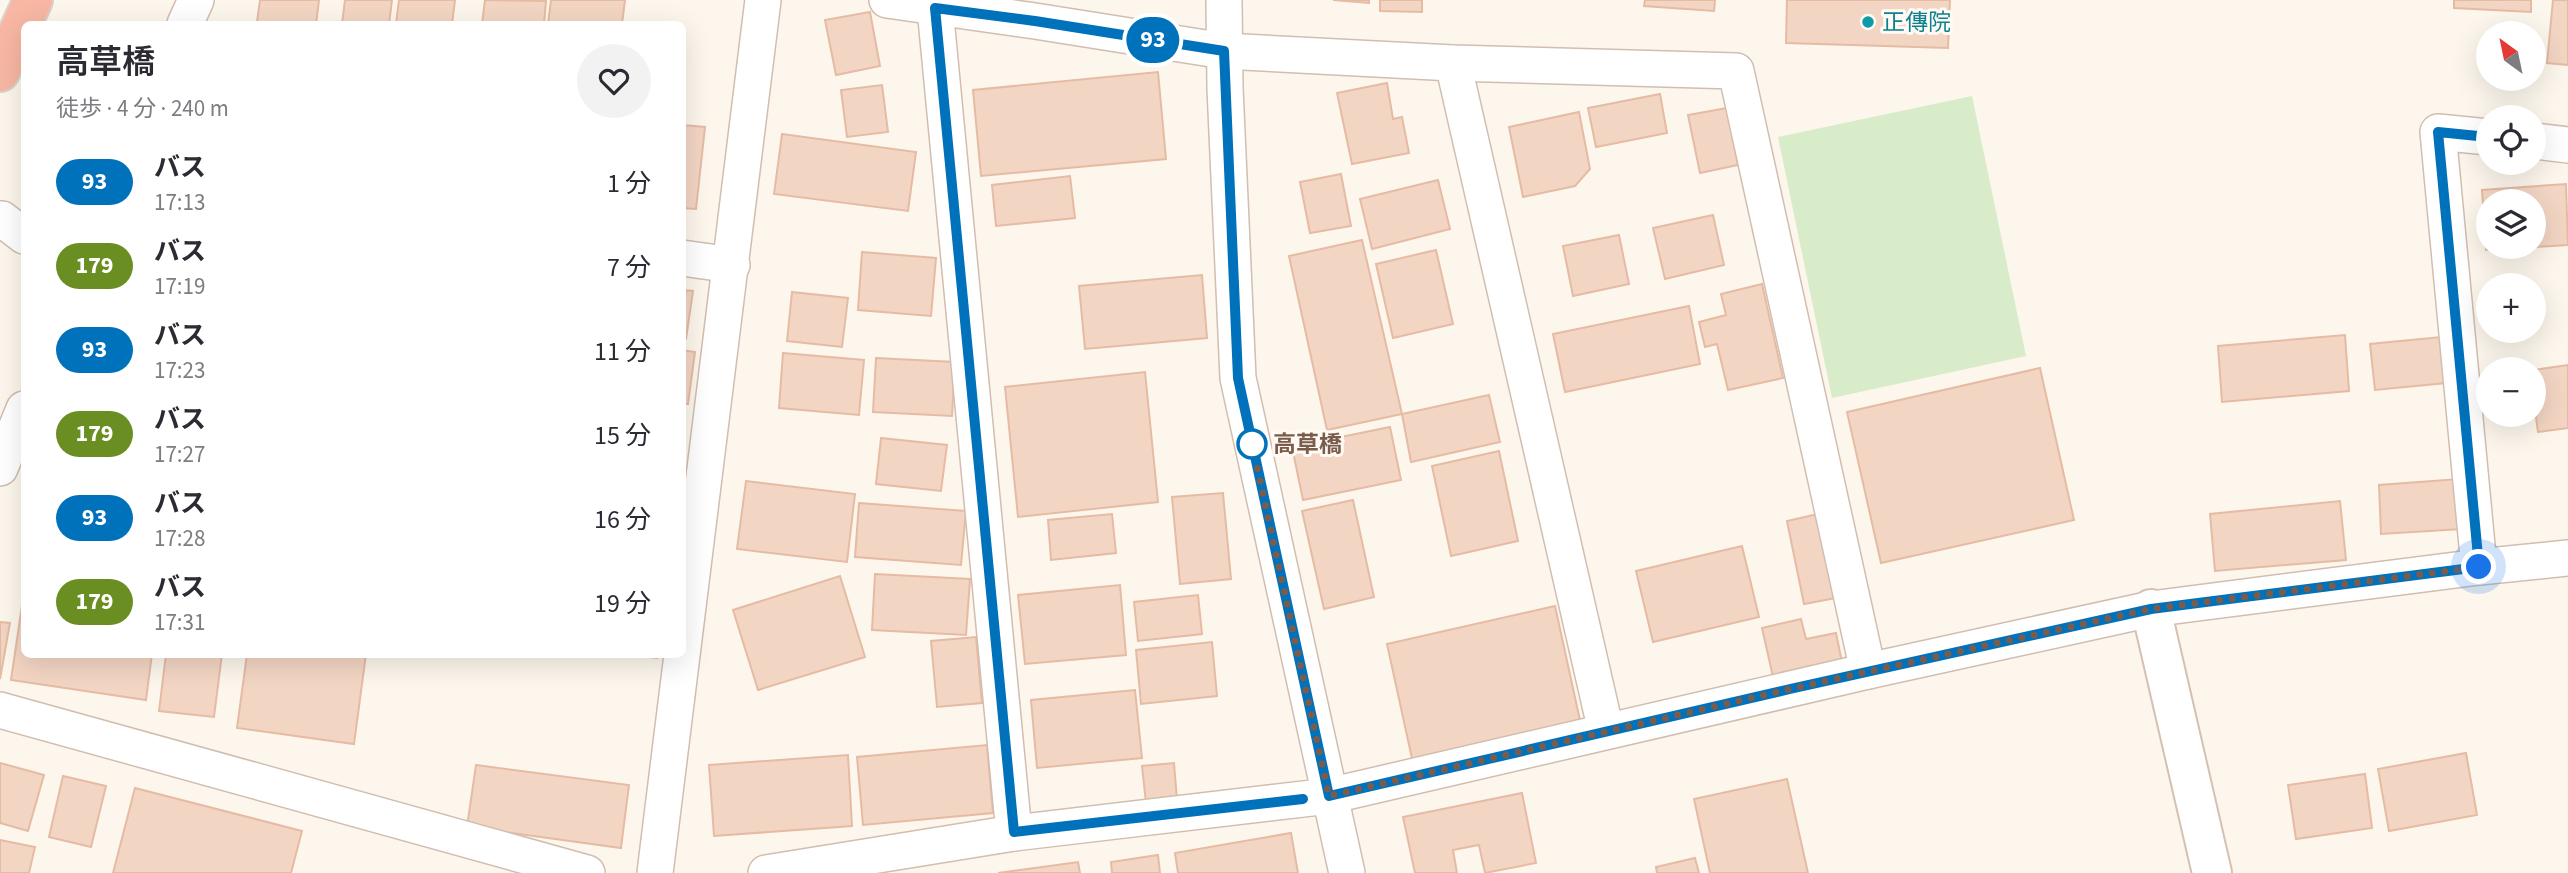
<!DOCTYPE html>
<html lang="ja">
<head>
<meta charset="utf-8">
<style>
  body { margin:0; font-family:"Source Sans 3","Noto Sans JP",sans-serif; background:#f2f2f3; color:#2b2b33; height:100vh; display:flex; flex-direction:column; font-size:26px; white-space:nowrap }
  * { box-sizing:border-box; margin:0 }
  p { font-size:23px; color:#7c7c81 }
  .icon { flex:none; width:38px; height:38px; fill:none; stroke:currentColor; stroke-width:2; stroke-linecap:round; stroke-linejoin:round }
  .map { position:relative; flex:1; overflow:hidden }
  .details { position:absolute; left:21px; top:21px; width:665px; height:637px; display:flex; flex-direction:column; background:#fff; border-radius:10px; box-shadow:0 7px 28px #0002 }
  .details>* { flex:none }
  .badge { padding:0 14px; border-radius:23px; font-size:24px; line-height:46px }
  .needle { width:46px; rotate:327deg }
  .fabs { position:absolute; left:2476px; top:21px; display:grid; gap:14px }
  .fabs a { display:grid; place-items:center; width:70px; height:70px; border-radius:50%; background:#fff; box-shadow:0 7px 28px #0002; font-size:35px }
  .you { position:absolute; width:35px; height:35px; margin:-18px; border:5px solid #fff; border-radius:50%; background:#1a73e8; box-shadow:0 0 0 10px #1a73e833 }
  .map>.badge { position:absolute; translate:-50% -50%; box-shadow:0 0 0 4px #fff }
  .round { display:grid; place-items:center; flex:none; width:74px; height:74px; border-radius:37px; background:#f2f2f3 }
  .headline { display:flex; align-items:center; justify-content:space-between; height:119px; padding:0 35px }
  h1 { font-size:33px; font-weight:600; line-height:52px }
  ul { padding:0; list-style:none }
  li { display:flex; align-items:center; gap:21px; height:84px; padding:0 35px }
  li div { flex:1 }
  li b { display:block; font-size:26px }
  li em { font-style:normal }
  li .badge { min-width:77px; font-weight:700; text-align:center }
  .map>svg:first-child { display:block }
</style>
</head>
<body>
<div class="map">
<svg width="2568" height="873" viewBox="0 0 2568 873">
  <rect width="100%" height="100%" fill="#fdf6ec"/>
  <polygon fill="#d8ecc9" points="1972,96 2026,356 1832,398 1778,137"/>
  <g fill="#f3d5c3" stroke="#e6bba3" stroke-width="2" fill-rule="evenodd">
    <polygon points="260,0 319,0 316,24 257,22"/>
    <polygon points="345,0 392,0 389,24 342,24"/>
    <polygon points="399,0 455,0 452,24 396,24"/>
    <polygon points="485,0 546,1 544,24 482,24"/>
    <polygon points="551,0 625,0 622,24 548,24"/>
    <polygon points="1333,0 1369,0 1369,3"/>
    <polygon points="1380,0 1422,0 1422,12 1380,11"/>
    <polygon points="1645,0 1715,0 1714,11 1644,6"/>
    <polygon points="1787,0 1950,0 1948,48 1786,43"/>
    <polygon points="2454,0 2531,0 2531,12 2454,8"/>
    <polygon points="2553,0 2568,0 2568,65 2547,63"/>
    <polygon points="870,12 880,66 836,75 825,20"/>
    <polygon points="1158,72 1166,159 981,176 973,90"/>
    <polygon points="1387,83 1393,119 1402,117 1409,153 1352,164 1337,93"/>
    <polygon points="882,85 888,132 847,137 841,90"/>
    <polygon points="1660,94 1667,133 1596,147 1588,108"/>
    <polygon points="1727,108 1738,165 1700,173 1688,115"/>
    <polygon points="1579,112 1590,169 1575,186 1523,197 1509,127"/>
    <polygon points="682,125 705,127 696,209 682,208"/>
    <polygon points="782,134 916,152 908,211 774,194"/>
    <polygon points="1341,174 1351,226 1310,233 1300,182"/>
    <polygon points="1070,176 1075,218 996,226 992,185"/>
    <polygon points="1438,180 1450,229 1372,249 1360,199"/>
    <path d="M2566,184l2,61 -82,5 -4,-60zM2488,201h46v46h-46z"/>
    <polygon points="1713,215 1724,265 1665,279 1653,228"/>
    <polygon points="1619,235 1629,284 1573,296 1563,246"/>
    <polygon points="1362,240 1402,414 1327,430 1289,256"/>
    <polygon points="1436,250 1453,324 1393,338 1376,264"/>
    <polygon points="862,252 936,258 931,316 858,310"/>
    <polygon points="1202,275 1207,338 1085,349 1079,286"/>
    <polygon points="1762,284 1783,378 1728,390 1717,344 1705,347 1699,322 1726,315 1721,294"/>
    <polygon points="682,290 693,291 686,339 682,339"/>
    <polygon points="792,292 848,298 842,347 787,341"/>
    <polygon points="1689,306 1700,364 1565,392 1553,334"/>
    <polygon points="2345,335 2349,391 2222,402 2218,346"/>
    <polygon points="2441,337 2446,383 2375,390 2370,344"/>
    <polygon points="682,350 695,352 688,404 682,404"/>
    <polygon points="783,353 864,360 859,415 779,408"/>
    <polygon points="876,358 955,362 952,416 873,412"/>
    <polygon points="2568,365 2568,428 2538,432 2534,403 2534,370"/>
    <polygon points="2040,368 2074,520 1881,563 1847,412"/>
    <polygon points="1145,372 1158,502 1018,517 1005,387"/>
    <polygon points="1489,395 1500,442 1411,462 1402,414"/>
    <polygon points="1390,427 1401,480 1303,500 1292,447"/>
    <polygon points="881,438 947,445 941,491 876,484"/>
    <polygon points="1499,451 1518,541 1451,556 1432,466"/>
    <polygon points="2459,479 2461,529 2381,534 2379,485"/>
    <polygon points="746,481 855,494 847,562 737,549"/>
    <polygon points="1223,493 1231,579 1180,584 1172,497"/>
    <polygon points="1353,500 1374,597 1324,609 1302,511"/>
    <polygon points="2340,501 2346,560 2215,571 2210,514"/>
    <polygon points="859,503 966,511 961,565 855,557"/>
    <polygon points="1112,514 1116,553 1051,560 1048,520"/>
    <polygon points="1818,514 1836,598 1804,604 1787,521"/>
    <polygon points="1742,546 1759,617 1653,642 1636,571"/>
    <polygon points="875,574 970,579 966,635 872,630"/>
    <polygon points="840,576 865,657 758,690 733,610"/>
    <polygon points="1120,585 1126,655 1025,664 1018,595"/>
    <polygon points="24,592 24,654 152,654 146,700 11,680"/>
    <polygon points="1198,595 1202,634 1138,641 1134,602"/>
    <polygon points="1555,606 1581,725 1413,763 1387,644"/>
    <polygon points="1801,619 1806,639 1836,633 1842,662 1773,677 1762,628"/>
    <polygon points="0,622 10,623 0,679"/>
    <polygon points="976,637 982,703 937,707 931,641"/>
    <polygon points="1212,642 1217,696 1141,704 1136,650"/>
    <polygon points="166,654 222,654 214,717 159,711"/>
    <polygon points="247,654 366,654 354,744 237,728"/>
    <polygon points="620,654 657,654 657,658"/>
    <polygon points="1135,690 1142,758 1037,768 1031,700"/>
    <polygon points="987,745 993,813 863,825 857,757"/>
    <polygon points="2466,753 2477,815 2389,831 2378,769"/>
    <polygon points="848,755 852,826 714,836 709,765"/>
    <polygon points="0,763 44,775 28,831 0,823"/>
    <polygon points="1174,763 1177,800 1146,803 1142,766"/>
    <polygon points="476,765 629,785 621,848 467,827"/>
    <polygon points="2365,774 2372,828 2296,839 2288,785"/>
    <polygon points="63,776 106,786 91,847 49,837"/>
    <polygon points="1787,779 1808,873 1710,873 1694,799"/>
    <polygon points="135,788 302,831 291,873 113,873"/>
    <polygon points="1522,793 1536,863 1485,873 1479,845 1453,850 1457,873 1415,873 1403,817"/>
    <polygon points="1291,833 1298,873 1178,873 1175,853"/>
    <polygon points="0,840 35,847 29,873 0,873"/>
    <polygon points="1158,855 1160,873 1112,873 1111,862"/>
    <polygon points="1695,858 1699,873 1657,873 1656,867"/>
    <polygon points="1078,862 1080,873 998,873"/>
  </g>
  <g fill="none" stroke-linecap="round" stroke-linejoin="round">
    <defs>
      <g id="street">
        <polyline points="887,0 1035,21 1224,51 1453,63 1736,71 1868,671"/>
        <polyline points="1224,0 1225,88 1238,378 1347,873"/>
        <polyline points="935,8 1014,833"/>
        <polyline points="185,24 196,0"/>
        <polyline points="1453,63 1606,731"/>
        <polyline points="2534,141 2568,145"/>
        <polyline points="2,219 24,236"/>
        <polyline points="682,258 732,265"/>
        <polyline points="0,468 24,409"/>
        <polyline points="2479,567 2438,132 2488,137"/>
        <polyline points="0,710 587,873"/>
        <polyline points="655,873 763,0"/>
        <polyline points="766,873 1014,833 1329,796 1868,671 2151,609 2479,567 2568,558"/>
      </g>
      <polyline id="secondary" points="2151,609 2212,873"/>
      <polyline id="highway" points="0,72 33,0"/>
    </defs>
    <use href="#street" stroke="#d1beb0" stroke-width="38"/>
    <use href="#secondary" stroke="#d6c0b0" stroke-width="42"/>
    <use href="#highway" stroke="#dad1cd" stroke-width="42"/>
    <use href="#street" stroke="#fff" stroke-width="35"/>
    <use href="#secondary" stroke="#fff" stroke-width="38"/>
    <use href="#highway" stroke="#f7b7a3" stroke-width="38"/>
  </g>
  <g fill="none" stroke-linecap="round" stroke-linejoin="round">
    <defs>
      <polyline id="line" points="1303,799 1014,832 935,8 1035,21 1224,51 1238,378 1329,796 1790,689 2151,609 2479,567 2438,132 2488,137"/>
    </defs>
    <use href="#line" stroke="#fff" stroke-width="16"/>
    <use href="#line" stroke="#0072bc" stroke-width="10"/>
    <polyline stroke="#7a5c4d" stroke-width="7" stroke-dasharray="0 12.6" points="1252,444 1329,796 1790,689 2151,609 2479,567"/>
  </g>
  <circle fill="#0f9aa8" stroke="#fffaf3" stroke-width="2.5" cx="1868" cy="22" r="7"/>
  <circle fill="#fff" stroke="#0072bc" stroke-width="3.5" cx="1252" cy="444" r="14"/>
  <g text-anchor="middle" stroke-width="6" stroke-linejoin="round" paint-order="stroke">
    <g font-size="23" fill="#0d838f" stroke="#fffaf3" text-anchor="start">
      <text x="1882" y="30">正傳院</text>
    </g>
    <g font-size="23" font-weight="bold" fill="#7a5c4d" stroke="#fffaf3" text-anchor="start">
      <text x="1273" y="452">高草橋</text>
    </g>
  </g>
</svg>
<div class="fabs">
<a><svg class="needle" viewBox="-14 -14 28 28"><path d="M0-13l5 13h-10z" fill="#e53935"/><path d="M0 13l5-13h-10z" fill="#7c7c81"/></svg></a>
<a><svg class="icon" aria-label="locate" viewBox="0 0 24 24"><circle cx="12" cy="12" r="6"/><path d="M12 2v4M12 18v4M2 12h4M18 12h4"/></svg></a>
<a><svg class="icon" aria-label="layers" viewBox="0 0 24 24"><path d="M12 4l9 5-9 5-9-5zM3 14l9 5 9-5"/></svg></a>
<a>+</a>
<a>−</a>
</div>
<div class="you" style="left:2479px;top:567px"></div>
<b class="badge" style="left:1153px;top:40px;background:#0072bc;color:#fff">93</b>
<section class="details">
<div class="headline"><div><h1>高草橋</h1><p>徒歩 · 4 分 · 240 m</p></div><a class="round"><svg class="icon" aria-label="heart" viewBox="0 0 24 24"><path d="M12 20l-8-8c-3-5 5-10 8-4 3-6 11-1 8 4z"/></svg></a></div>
<ul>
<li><span class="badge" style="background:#0072bc;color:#fff">93</span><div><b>バス</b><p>17:13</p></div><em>1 分</em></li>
<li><span class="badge" style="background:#6b8e23;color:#fff">179</span><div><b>バス</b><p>17:19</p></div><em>7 分</em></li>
<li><span class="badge" style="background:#0072bc;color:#fff">93</span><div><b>バス</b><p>17:23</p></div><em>11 分</em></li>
<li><span class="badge" style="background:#6b8e23;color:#fff">179</span><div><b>バス</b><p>17:27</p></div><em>15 分</em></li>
<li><span class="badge" style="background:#0072bc;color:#fff">93</span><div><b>バス</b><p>17:28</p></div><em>16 分</em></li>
<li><span class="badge" style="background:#6b8e23;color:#fff">179</span><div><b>バス</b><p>17:31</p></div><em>19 分</em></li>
</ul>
</section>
</div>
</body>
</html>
